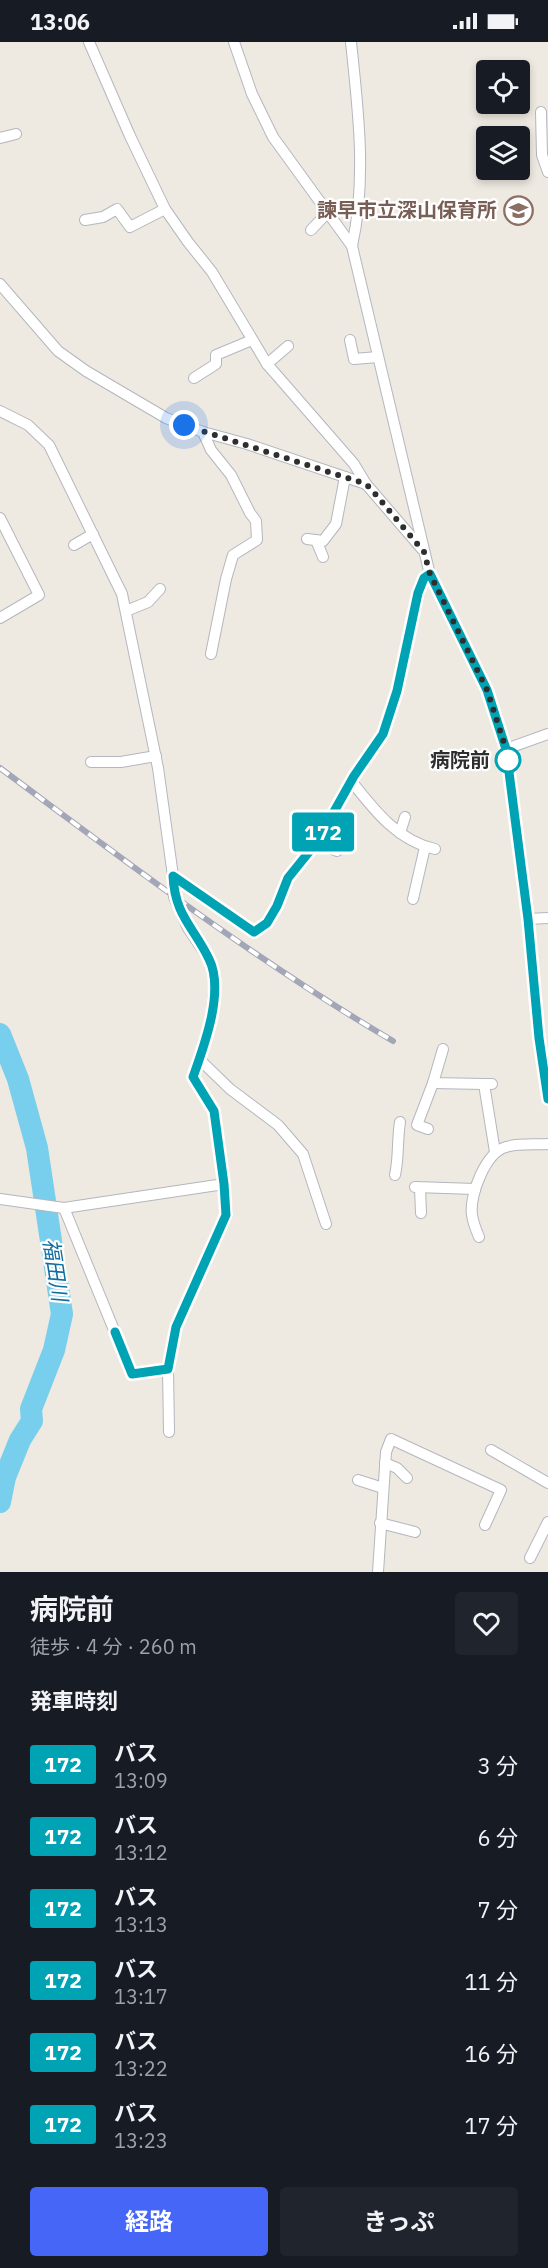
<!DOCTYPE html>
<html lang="ja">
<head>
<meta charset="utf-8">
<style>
  body { margin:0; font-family:"IBM Plex Sans","Noto Sans JP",sans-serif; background:#20242c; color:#f1f3f6; height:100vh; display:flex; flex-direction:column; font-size:22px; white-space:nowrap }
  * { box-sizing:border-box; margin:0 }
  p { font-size:20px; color:#9ea1a6 }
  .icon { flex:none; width:33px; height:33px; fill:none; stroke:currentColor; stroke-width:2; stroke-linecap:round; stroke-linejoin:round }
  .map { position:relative; height:1530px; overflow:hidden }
  .side { display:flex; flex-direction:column; background:#171b24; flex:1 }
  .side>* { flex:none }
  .badge { padding:0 12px; border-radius:4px; font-size:21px; line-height:39px }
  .tools { position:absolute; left:476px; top:18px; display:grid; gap:12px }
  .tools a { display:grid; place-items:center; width:54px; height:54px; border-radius:6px; background:#171b24; box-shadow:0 3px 9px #0003; font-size:30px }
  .you { position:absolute; width:30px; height:30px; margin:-15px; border:4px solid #fff; border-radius:50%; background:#1a73e8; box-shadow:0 0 0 9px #1a73e833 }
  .map>.badge { position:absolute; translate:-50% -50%; box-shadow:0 0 0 3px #fff }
  h2 { padding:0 30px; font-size:22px; line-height:54px }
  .round { display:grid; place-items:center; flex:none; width:63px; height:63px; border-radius:6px; background:#20242c }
  .head { display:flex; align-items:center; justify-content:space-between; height:102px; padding:0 30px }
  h1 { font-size:28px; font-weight:700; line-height:45px }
  .action { display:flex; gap:12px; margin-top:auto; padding:12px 30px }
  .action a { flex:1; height:69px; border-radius:6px; background:#4566f7; color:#fff; font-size:24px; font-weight:700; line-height:69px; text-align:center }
  .action a+a { background:#20242c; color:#f1f3f6 }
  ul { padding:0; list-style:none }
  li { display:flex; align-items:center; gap:18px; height:72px; padding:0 30px }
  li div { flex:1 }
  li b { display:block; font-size:22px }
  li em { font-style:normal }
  li .badge { min-width:66px; font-weight:700; text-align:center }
  .status { display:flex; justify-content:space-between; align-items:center; height:42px; padding:0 30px; background:#171b24; direction:ltr }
  .status svg { height:16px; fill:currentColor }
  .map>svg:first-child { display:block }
</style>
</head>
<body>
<div class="status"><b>13:06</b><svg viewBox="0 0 49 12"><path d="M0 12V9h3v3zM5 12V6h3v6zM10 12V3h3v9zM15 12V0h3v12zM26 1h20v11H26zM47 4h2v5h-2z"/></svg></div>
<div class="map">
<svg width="548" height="1530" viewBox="0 0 548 1530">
  <rect width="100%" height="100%" fill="#eee9e1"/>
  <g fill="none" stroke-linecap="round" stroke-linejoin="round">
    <polyline stroke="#77ceed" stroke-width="22" points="0,992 18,1037 37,1106 62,1272 54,1308 31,1367 32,1379 20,1398 5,1435 0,1460"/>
    <defs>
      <g id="minor">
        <polyline points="89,0 130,94 165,167 188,200 212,230 267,322 354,422 366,442 422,507"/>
        <polyline points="234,0 252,52 273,95 352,204 430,533 487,648 506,707 528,877 539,996 548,1057"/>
        <path d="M351,0c7,67 16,137 1,204"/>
        <polyline points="541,70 542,113 548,130"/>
        <polyline points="0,96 16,92"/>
        <polyline points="85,178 103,175 117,167 130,185 165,167"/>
        <polyline points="311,188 328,170"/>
        <polyline points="0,242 58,309 86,329 166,376 203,390 247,402 366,442"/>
        <polyline points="350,298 354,317 378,315"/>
        <polyline points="267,322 288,304"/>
        <polyline points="194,336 216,322 216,313 252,298"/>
        <polyline points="0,369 28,383 49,403 122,552 158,726 173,834 174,855 188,886 210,919 215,942 211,978 193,1035 214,1069 224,1142 227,1173 176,1285 168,1327 169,1390"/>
        <polyline points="203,390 211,408 231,433 250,471 256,479 257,498 233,513 226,537 211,612"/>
        <polyline points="0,476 39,553 0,576"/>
        <polyline points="307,497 323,499 336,482 345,435"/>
        <polyline points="316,498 323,515"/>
        <polyline points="74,503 93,492"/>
        <polyline points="126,569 148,560 160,547"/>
        <polyline points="506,707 548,692"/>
        <polyline points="91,720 121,720 156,714"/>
        <path d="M352,740c22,28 46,59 83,67"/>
        <polyline points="400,791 405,775"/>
        <polyline points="317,800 337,809"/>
        <polyline points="173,834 254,890 267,881 277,864 288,836 317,800 354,734 383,692 397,649 419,551 424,536 430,533"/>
        <polyline points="413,857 425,805"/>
        <polyline points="528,877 548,876"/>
        <polyline points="443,1007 433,1041 484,1042"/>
        <polyline points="199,1017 230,1047 278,1083 303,1112 326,1182"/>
        <polyline points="492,1042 484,1042 495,1110"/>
        <polyline points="428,1087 417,1083 433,1041"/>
        <path d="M395,1133c4,-18 2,-34 5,-53"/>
        <polyline points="415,1145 475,1147"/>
        <polyline points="420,1146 421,1171"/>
        <polyline points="0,1157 64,1166 224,1142"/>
        <polyline points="64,1166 132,1332 168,1327"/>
        <path d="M479,1195c-3,-7 -6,-15 -7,-22 -3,-20 14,-63 34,-68 12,-4 29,-2 42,-3"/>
        <polyline points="491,1408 548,1441"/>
        <polyline points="385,1421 397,1426 407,1436"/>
        <polyline points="358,1438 383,1446"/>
        <polyline points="380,1481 415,1490"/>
        <polyline points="530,1516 548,1480"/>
        <polyline points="378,1530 386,1410 391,1397 501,1448 485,1483"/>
      </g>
    </defs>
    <use href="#minor" stroke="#b4b7c0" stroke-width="12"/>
    <use href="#minor" stroke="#fff" stroke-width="10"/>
    <defs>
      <path id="rail" d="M0,726c128,95 255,192 393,273"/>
    </defs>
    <use href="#rail" stroke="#a3a6b7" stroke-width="6"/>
    <use href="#rail" stroke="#fff" stroke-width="4" stroke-dasharray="11" stroke-linecap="butt"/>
  </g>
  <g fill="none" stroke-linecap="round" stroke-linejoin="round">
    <defs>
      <path id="line" d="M115,1290l17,42 36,-5 8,-42 50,-112 -2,-31 -10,-73 -21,-34c11,-31 32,-86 16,-118 -16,-33 -34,-43 -36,-83l81,56 13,-9 10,-17 11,-28 29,-36 37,-66 29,-42 14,-43 21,-98 6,-15 6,-4 57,116 19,59 22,170 11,119 9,61"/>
    </defs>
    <use href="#line" stroke="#fff" stroke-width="14"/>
    <use href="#line" stroke="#00a3b4" stroke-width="9"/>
    <polyline stroke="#2e2e2e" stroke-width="6" stroke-dasharray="0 10.8" points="184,383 366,442 372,448 424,510 430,532 487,648 506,707 508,718"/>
  </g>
  <defs>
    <symbol id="school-ring" viewBox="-11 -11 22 22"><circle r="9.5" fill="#fff" stroke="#8d6e63" stroke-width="1.5"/><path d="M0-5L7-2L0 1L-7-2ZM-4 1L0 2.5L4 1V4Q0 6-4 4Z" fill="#8d6e63"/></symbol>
  </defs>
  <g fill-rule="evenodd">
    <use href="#school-ring" x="502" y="152" width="33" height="33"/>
  </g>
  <circle fill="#fff" stroke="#00a3b4" stroke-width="3" cx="508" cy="718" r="12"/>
  <g text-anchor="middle" stroke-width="4.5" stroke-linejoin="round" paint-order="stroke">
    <g font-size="20" font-weight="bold" fill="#785e54" stroke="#fff" text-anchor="end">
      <text x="497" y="175">諫早市立深山保育所</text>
    </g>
    <g font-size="20" font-weight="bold" fill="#2e2e2e" stroke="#fff" text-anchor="end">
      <text x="490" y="725">病院前</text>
    </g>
    <g font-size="21" font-style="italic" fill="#106e9f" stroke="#fff">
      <text transform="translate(55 1228) rotate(81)" y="7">福田川</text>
    </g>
  </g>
</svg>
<div class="tools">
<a><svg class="icon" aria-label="locate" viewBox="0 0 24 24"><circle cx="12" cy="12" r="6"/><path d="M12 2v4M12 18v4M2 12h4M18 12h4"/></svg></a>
<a><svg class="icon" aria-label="layers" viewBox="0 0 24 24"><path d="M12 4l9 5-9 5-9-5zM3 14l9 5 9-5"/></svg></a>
</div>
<div class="you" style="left:184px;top:383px"></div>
<b class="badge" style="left:323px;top:790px;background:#00a3b4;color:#fff">172</b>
</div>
<section class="side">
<div class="head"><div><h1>病院前</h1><p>徒歩 · 4 分 · 260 m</p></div><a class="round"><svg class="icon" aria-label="heart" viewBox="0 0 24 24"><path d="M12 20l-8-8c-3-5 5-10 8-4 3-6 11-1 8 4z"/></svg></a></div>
<h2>発車時刻</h2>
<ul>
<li><span class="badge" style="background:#00a3b4;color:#fff">172</span><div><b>バス</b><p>13:09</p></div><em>3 分</em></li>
<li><span class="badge" style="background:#00a3b4;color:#fff">172</span><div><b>バス</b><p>13:12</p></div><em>6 分</em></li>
<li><span class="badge" style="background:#00a3b4;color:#fff">172</span><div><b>バス</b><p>13:13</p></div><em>7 分</em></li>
<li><span class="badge" style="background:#00a3b4;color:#fff">172</span><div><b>バス</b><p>13:17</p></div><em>11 分</em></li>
<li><span class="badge" style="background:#00a3b4;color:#fff">172</span><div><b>バス</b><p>13:22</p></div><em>16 分</em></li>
<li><span class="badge" style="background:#00a3b4;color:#fff">172</span><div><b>バス</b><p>13:23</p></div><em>17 分</em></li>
</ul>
<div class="action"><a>経路</a><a>きっぷ</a></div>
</section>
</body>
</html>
